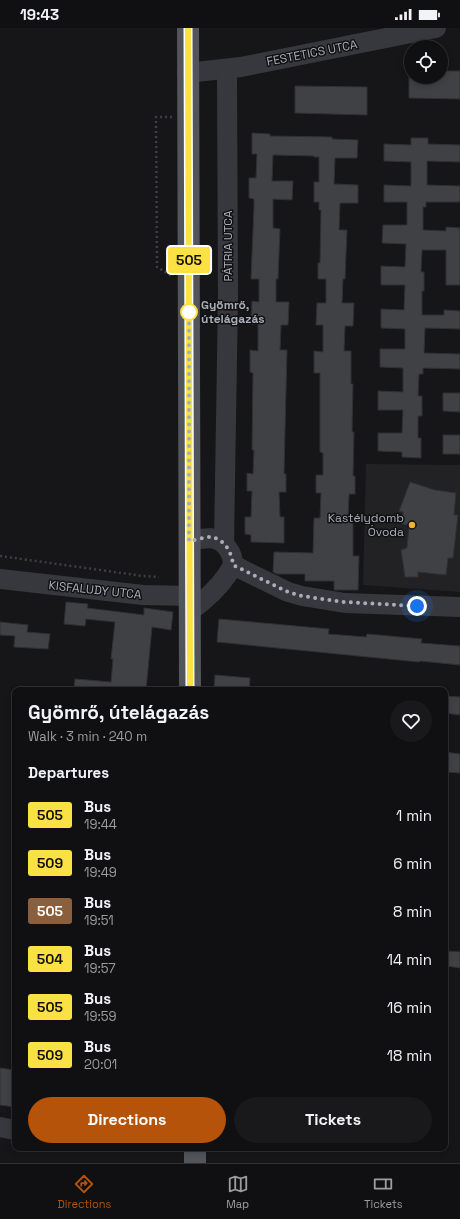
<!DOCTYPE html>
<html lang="en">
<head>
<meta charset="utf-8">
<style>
  body { margin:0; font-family:"Space Grotesk",sans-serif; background:#19191b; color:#f1f3f6; height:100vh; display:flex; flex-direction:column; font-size:15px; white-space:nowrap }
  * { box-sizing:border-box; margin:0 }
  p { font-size:13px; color:#9c9d9f }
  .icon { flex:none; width:22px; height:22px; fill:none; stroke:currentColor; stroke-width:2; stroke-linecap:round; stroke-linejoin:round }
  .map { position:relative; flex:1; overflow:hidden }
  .details { position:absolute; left:12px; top:659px; width:436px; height:464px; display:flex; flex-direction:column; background:#101012; border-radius:8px; box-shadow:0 2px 6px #0003,0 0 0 1px #303032 }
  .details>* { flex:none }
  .badge { padding:0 8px; border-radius:3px; font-size:14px; line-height:26px }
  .buttons { position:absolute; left:404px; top:12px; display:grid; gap:8px }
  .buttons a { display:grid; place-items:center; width:44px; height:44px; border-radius:50%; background:#101012; box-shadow:0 2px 6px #0003,0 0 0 1px #303032; font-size:20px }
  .you { position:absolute; width:20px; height:20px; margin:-10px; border:3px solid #fff; border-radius:50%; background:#1a73e8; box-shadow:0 0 0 6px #1a73e833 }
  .map>.badge { position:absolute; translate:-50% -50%; box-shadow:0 0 0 2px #fff }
  h2 { padding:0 16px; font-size:15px; line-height:36px }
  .round { display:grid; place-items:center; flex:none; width:42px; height:42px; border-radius:21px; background:#19191b }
  .headline { display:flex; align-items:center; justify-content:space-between; height:68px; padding:0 16px }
  h1 { font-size:19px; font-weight:700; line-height:30px }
  .button { display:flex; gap:8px; margin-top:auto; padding:8px 16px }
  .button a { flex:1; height:46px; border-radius:24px; background:#b45309; color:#fff; font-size:16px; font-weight:700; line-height:46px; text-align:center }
  .button a+a { background:#19191b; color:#f1f3f6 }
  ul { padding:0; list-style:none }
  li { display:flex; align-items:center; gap:12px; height:48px; padding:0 16px }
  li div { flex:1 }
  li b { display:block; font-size:15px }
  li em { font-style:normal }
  li .badge { min-width:44px; font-weight:700; text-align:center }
  .status { display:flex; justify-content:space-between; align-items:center; height:28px; padding:0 20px; background:#101012; direction:ltr }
  .status svg { height:11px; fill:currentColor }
  .tabs { display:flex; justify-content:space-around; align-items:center; height:56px; border-top:1px solid #303032; background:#101012; font-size:11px; color:#9c9d9f }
  .tabs a { display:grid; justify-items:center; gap:2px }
  .tabs .selected { color:#b45309 }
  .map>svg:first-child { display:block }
</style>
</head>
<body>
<div class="status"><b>19:43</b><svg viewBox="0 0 49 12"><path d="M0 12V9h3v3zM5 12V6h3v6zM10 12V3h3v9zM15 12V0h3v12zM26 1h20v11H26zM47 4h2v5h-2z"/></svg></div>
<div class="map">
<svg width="460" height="1135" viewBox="0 0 460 1135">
  <rect width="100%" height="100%" fill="#161618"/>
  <polygon fill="#222225" points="366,436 460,437 460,564 363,557"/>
  <g fill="#404145" stroke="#303034">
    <polygon points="441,43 460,43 460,71 409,70 409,49 441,49"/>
    <polygon points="295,58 367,59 367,87 295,85"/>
    <polygon points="252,105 270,106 270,108 332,109 332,111 358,112 357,130 335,130 334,156 358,157 358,175 340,175 339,202 347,202 345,251 343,251 342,275 354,275 353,298 345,298 344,323 351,323 351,356 353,356 352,404 354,404 353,448 355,448 355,466 349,466 348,491 353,491 353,528 359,528 358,562 334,562 334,553 305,553 305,546 277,546 273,544 274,524 313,525 314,490 320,490 321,465 316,465 316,447 323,447 323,425 320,424 320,345 314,345 314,323 323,324 323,297 316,297 317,275 326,275 326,251 318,251 318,235 320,235 321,182 319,182 319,174 314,174 314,154 319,154 319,129 314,129 314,128 273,127 272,153 293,153 292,172 273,171 273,200 280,201 278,251 276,251 276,274 289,274 288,297 281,297 280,322 287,322 285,402 284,446 286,446 286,464 279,464 280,489 284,489 284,515 251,514 251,507 245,506 245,489 251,489 252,463 247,463 247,445 253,446 254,422 252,422 253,345 250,344 250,322 258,323 258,296 251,296 252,273 259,274 259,251 251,251 254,179 254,171 249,170 249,150 256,150 257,126 252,126"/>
    <polygon points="411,110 428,110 428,116 460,117 460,134 427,133 427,157 460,158 460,174 426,174 426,179 423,179 423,202 446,203 446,199 460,200 460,257 446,257 446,222 422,222 421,244 424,244 424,263 422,263 422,287 444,287 444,282 460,283 460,301 425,300 424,325 460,326 460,341 423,340 423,346 419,346 418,368 422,368 422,388 418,388 418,410 421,410 421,430 402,429 402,424 378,423 378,405 402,405 403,382 378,382 378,363 403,364 403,340 380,339 380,321 405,321 405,301 381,300 381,281 404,282 405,257 381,257 381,238 405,239 406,216 382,215 383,197 407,197 407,174 384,174 384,157 411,158 411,134 384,133 384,116 411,117"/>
    <polygon points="443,365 460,365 460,384 443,383"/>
    <rect x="443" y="407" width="17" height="19"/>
    <polygon points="410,454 435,462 456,465 454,487 458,487 453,530 448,530 446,547 418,544 418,549 405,549 401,522 407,520 409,497 402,496 403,484 399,483"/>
    <polygon points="66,574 88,576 87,580 144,587 144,580 173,584 171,602 152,599 146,662 74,662 75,651 111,654 113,631 111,631 115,594 86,591 85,598 64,596"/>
    <polygon points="219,591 329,601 328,606 366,609 367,606 422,611 421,615 460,618 460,637 420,633 419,634 217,614"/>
    <polygon points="0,594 28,597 27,604 50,606 48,621 14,619 15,608 0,607"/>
    <polygon points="215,647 250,650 249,662 214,662"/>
    <polygon points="445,668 460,669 460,687 445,685"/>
    <polygon points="445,724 460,726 460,745 445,744"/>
    <polygon points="448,923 460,924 460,940 447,938"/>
    <polygon points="0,1040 15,1042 15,1079 0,1077"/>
  </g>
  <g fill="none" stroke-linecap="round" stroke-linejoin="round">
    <g stroke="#3d3f44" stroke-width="2.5" stroke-dasharray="2 3" stroke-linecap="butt">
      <polyline points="172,89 156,89 157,239 172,248"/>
      <polyline points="0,528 143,548 159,549"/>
    </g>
    <g stroke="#37383d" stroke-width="20">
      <polyline points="187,45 241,39 436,0"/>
      <polyline points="224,515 228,270 227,41"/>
      <polyline points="233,537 288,564 302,568 345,575 460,579"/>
      <polyline points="0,551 143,567 189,568"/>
      <path d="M189,584c15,-11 28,-22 38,-37 2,-3 5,-7 6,-11 0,-5 -2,-11 -5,-15 -10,-15 -23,-11 -39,-8"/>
      <polyline points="0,1099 15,1102"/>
    </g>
    <g stroke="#53555c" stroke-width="22">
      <polyline points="188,0 190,662"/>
      <polyline points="195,1135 195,1120"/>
    </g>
  </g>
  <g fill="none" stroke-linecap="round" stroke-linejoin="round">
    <defs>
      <polyline id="line" points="188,0 190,662"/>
    </defs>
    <use href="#line" stroke="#fff" stroke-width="9"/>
    <use href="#line" stroke="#fbe143" stroke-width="6"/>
    <path stroke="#a8adb8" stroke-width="4" stroke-dasharray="0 7.2" d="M189,284v-5v234c7,-1 16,-4 22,-4 14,2 21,16 22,28l55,27 14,4 42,6 73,4"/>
  </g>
  <circle fill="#fff" stroke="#fbe143" stroke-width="2" cx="189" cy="284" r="8"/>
  <circle fill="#f2b134" stroke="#111113" stroke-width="1.5" cx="412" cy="497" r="4"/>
  <g text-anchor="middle" stroke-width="3" stroke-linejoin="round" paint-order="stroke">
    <g font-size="12" fill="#a8adb8" stroke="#111113">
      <text transform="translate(312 25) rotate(-11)" y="4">FESTETICS UTCA</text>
      <text transform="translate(228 218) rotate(-90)" y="4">PÁTRIA UTCA</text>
      <text transform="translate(95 562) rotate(6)" y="4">KISFALUDY UTCA</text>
    </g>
    <g font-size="12" font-weight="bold" fill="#a8adb8" stroke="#111113" text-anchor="start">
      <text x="201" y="281">Gyömrő,<tspan x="201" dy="14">útelágazás</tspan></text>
    </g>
    <g font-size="12" fill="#a8adb8" stroke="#111113" text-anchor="end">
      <text x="404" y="494">Kastélydomb<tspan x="404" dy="14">Óvoda</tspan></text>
    </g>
  </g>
</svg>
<div class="buttons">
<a><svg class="icon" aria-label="locate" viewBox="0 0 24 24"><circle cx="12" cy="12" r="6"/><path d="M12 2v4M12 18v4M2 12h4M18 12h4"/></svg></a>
</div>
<div class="you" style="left:417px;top:578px"></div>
<b class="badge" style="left:189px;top:232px;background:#fbe143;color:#111">505</b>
<section class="details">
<div class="headline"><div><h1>Gyömrő, útelágazás</h1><p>Walk · 3 min · 240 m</p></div><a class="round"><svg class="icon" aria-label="heart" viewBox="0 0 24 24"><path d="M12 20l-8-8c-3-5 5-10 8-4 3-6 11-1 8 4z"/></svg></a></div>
<h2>Departures</h2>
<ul>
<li><span class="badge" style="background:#fbe143;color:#111">505</span><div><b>Bus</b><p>19:44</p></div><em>1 min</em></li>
<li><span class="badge" style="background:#fbe143;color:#111">509</span><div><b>Bus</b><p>19:49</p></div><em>6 min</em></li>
<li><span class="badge" style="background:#8b5e3c;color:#fff">505</span><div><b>Bus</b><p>19:51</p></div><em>8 min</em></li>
<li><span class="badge" style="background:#fbe143;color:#111">504</span><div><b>Bus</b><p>19:57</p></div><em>14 min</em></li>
<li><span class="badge" style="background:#fbe143;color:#111">505</span><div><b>Bus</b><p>19:59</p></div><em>16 min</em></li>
<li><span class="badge" style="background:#fbe143;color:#111">509</span><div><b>Bus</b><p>20:01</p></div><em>18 min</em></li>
</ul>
<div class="button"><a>Directions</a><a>Tickets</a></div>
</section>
</div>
<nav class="tabs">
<a class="selected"><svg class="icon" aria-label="directions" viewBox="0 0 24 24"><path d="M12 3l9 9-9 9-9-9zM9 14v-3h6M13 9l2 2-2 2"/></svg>Directions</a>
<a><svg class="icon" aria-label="map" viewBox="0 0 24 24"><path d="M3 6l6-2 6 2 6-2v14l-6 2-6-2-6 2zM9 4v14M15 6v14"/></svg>Map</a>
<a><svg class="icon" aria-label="tickets" viewBox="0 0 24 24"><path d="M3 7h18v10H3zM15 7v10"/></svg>Tickets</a>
</nav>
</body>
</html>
